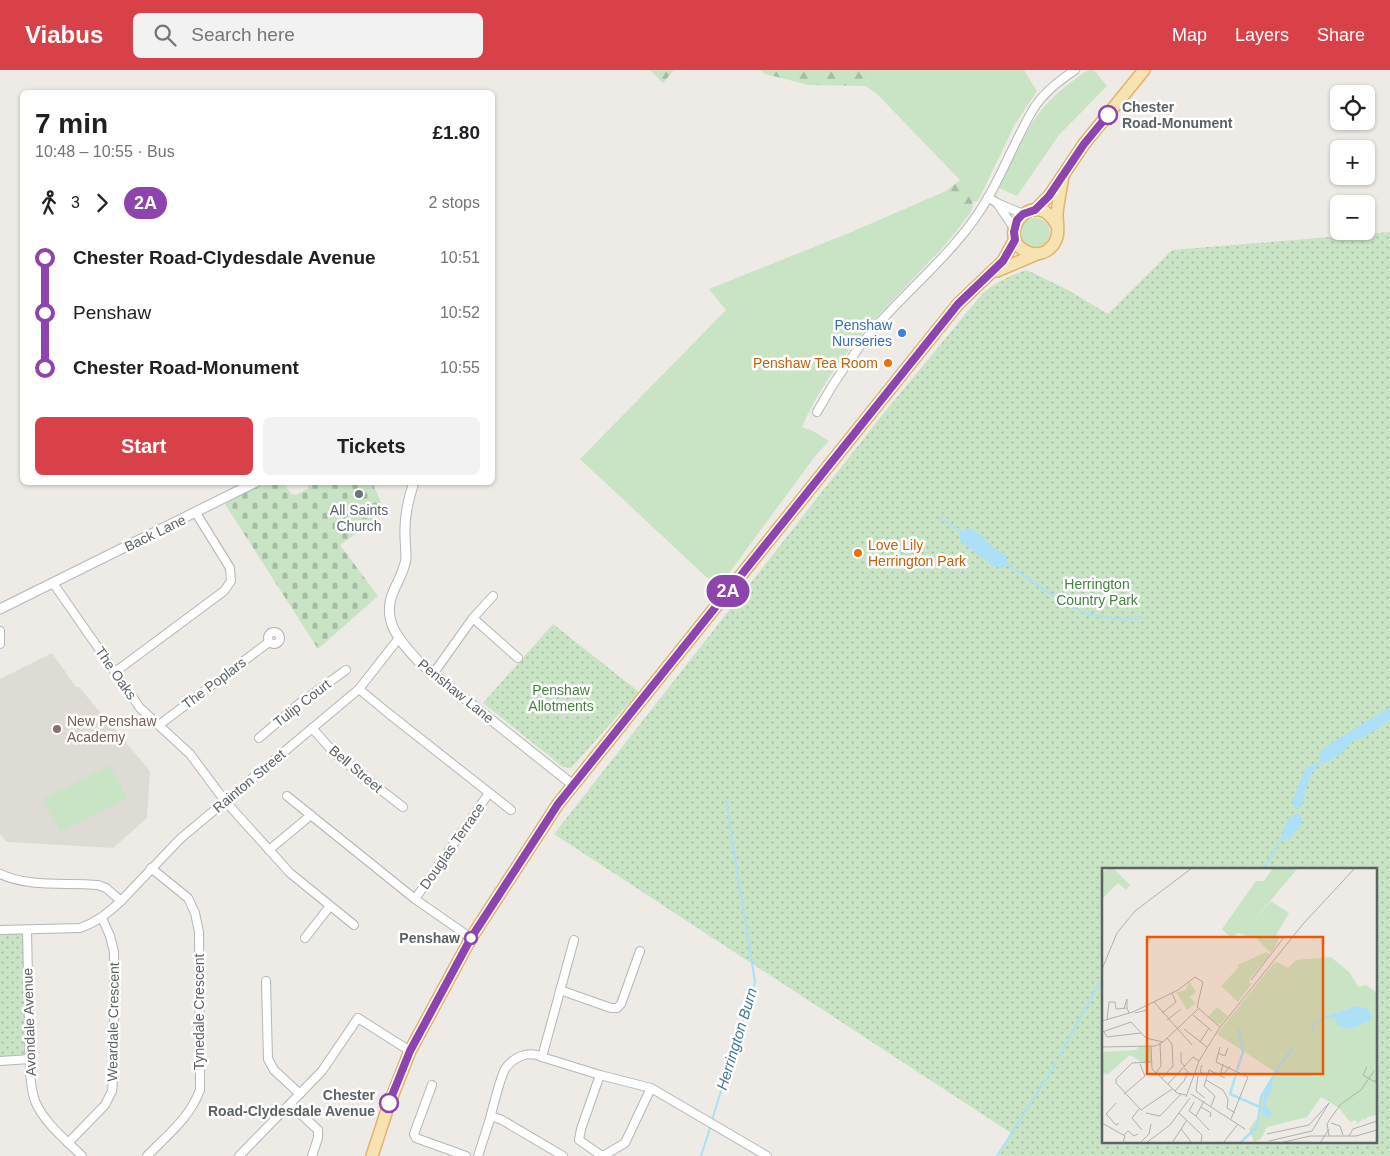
<!DOCTYPE html>
<html lang="en">
<head>
<meta charset="utf-8">
<style>
  body { margin:0; font-family:Arial,sans-serif; background:#f2f2f2; color:#202124; height:100vh; display:flex; flex-direction:column; font-size:19px; white-space:nowrap }
  * { box-sizing:border-box; margin:0 }
  p { font-size:16px; color:#757577 }
  .icon { flex:none; width:28px; height:28px; fill:none; stroke:currentColor; stroke-width:2; stroke-linecap:round; stroke-linejoin:round }
  .map { position:relative; flex:1; overflow:hidden }
  .details { position:absolute; left:20px; top:20px; width:475px; height:395px; display:flex; flex-direction:column; background:#fff; border-radius:8px; box-shadow:0 1px 4px #0004 }
  .details>* { flex:none }
  .badge { padding:0 10px; border-radius:16px; font-size:18px; line-height:32px }
  .controls { position:absolute; left:1330px; top:15px; display:grid; gap:10px }
  .controls a { display:grid; place-items:center; width:45px; height:45px; border-radius:8px; background:#fff; box-shadow:0 1px 4px #0004; font-size:25px }
  .map>.badge { position:absolute; translate:-50% -50%; box-shadow:0 0 0 2px #fff }
  .legs { display:flex; align-items:center; gap:8px; height:55px; padding:0 15px; font-size:16px }
  .legs p { margin-inline-start:auto }
  .head { display:flex; align-items:center; justify-content:space-between; height:85px; padding:0 15px }
  h1 { font-size:28px; font-weight:700; line-height:38px }
  .action { display:flex; gap:10px; margin-top:auto; padding:10px 15px }
  .action a { flex:1; height:58px; border-radius:8px; background:#d94148; color:#fff; font-size:20px; font-weight:700; line-height:58px; text-align:center }
  .action a+a { background:#f2f2f2; color:#202124 }
  ul { padding:0 15px; list-style:none }
  li { display:flex; align-items:center; gap:18px; height:55px; font-size:19px }
  li i { display:grid; place-items:center; width:8px; height:100%; margin:0 6px; background:currentColor }
  li i::after { content:''; width:12px; height:12px; margin:-6px; border:4px solid; border-radius:50%; background:#fff }
  li p { margin-inline-start:auto }
  li:first-child i { background:linear-gradient(#0000 50%,currentColor 0) }
  li:last-child i { background:linear-gradient(currentColor 50%,#0000 0) }
  header { display:flex; align-items:center; gap:30px; box-sizing:border-box; height:70px; padding:0 25px; background:#d94148; color:#fff }
  header strong { font-size:24px }
  nav { display:flex; gap:28px; margin-inline-start:auto; font-size:18px }
  .search { width:350px; height:45px; background:#f2f2f2; display:flex; align-items:center; gap:12px; box-sizing:border-box; padding:0 18px; border-radius:8px; color:#757577; font-size:19px }
  .map>svg:first-child { display:block }
</style>
</head>
<body>
<header>
<strong>Viabus</strong>
<div class="search"><svg class="icon" aria-label="search" viewBox="0 0 24 24"><circle cx="10" cy="10" r="6"/><path d="M15 15l6 6"/></svg>Search here</div>
<nav><a>Map</a><a>Layers</a><a>Share</a></nav>
</header>
<div class="map">
<svg width="1390" height="1086" viewBox="0 0 1390 1086">
  <defs>
    <pattern id="forest-firs" width="22" height="20" patternUnits="userSpaceOnUse" patternTransform="scale(1.25)"><rect width="22" height="20" fill="#c9e3c5"/><path d="M5 1l3.5 6h-7zM16 11l3.5 6h-7z" fill="#a6bba4"/></pattern>
    <pattern id="cemetery-stones" width="16" height="16" patternUnits="userSpaceOnUse" patternTransform="scale(1.25)"><rect width="16" height="16" fill="#c9e3c5"/><path d="M2 7V4a2 2 0 0 1 4 0v3zM10 15v-3a2 2 0 0 1 4 0v3z" fill="#a6bba4"/></pattern>
    <pattern id="park-dots" width="8" height="8" patternUnits="userSpaceOnUse" patternTransform="scale(1.25)"><rect width="8" height="8" fill="#c9e3c5"/><path d="M2 2h.1M6 6h.1" fill="none" stroke="#a6bba4" stroke-width="1.8" stroke-linecap="round"/></pattern>
  </defs>
  <rect width="100%" height="100%" fill="#eeebe6"/>
  <polygon fill="#dedbd4" points="52,583 76,617 79,617 150,701 147,748 113,778 7,772 0,764 0,609"/>
  <g fill="#c9e3c5">
    <polygon points="869,0 1024,0 1037,21 1015,54 978,131 973,132 960,110 878,25 866,16"/>
    <path d="M1088,0h6l13,16 -48,49 -42,61 -18,-8c12,-25 23,-52 40,-75 13,-17 31,-31 49,-43z"/>
    <path d="M946,121l24,22c-23,33 -52,60 -79,89 -34,36 -69,78 -89,125l11,4 16,10 -13,14 -98,133 -138,-129 146,-149 -17,-21 140,-56z"/>
    <circle cx="1035" cy="163" r="15"/>
    <polygon points="110,695 127,728 60,762 43,729"/>
  </g>
  <g fill="url(#forest-firs)">
    <polygon points="650,0 674,0 663,13"/>
    <polygon points="760,0 869,0 866,16 809,15 765,4"/>
    <path d="M960,110c7,10 18,22 10,33l-24,-22z"/>
  </g>
  <polygon fill="url(#cemetery-stones)" points="261,413 284,413 291,424 296,425 309,418 306,413 374,413 373,414 383,437 379,448 340,475 378,526 318,579 225,434"/>
  <g fill="url(#park-dots)" fill-rule="evenodd">
    <path d="M1390,162v924h-391l12,-23 -457,-299 325,-415 103,-125c14,-12 28,-19 45,-24l41,20 40,24 64,-64zM1104,800h272v272h-272z"/>
    <polygon points="553,554 639,622 571,698 563,697 483,633"/>
    <polygon points="27,860 30,989 0,991 0,861"/>
  </g>
  <g fill="#ade0f7">
    <polygon points="969,458 977,462 996,480 1004,483 1007,489 1006,495 1003,498 995,497 960,471 959,462"/>
    <polygon points="1390,637 1390,650 1363,668 1354,670 1339,686 1316,697 1316,700 1311,703 1301,737 1295,739 1292,731 1306,697 1320,692 1320,683 1323,678"/>
    <path d="M1298,743l3,4v8l-12,15 -7,-1c-1,-10 6,-23 16,-26z"/>
  </g>
  <g fill="none" stroke-linecap="round" stroke-linejoin="round">
    <g stroke="#ade0f7" stroke-width="2">
      <polyline points="940,448 961,461"/>
      <polyline points="1006,493 1053,526"/>
      <path d="M1060,531c23,14 56,23 81,16"/>
      <polyline points="1263,800 1282,768"/>
      <polyline points="1060,985 1096,919 1104,910"/>
      <polyline points="712,1050 755,912 726,731"/>
      <polyline points="701,1086 711,1055"/>
      <polyline points="997,1086 1056,993"/>
    </g>
    <defs>
      <g id="minor">
        <polyline points="988,127 997,133 1023,144"/>
        <polyline points="997,133 1014,158"/>
        <path d="M817,342c18,-33 38,-62 63,-90 37,-41 82,-77 109,-126 16,-28 28,-60 45,-88 10,-16 26,-28 41,-38"/>
        <polyline points="53,513 140,638 190,684 225,731 290,803 354,855"/>
        <polyline points="473,548 518,588"/>
        <polyline points="0,561 0,574"/>
        <circle cx="274" cy="568" r="6"/>
        <polyline points="115,602 224,521 231,511 230,498 196,443"/>
        <polyline points="433,604 473,548 493,526"/>
        <polyline points="359,619 388,643 511,740"/>
        <polyline points="159,655 269,572"/>
        <polyline points="312,658 336,685 403,737"/>
        <polyline points="259,668 300,633 346,600"/>
        <polyline points="287,726 415,829 471,868"/>
        <polyline points="269,780 311,745"/>
        <path d="M0,804c31,14 65,8 98,11l8,3 15,13 59,-62 179,-150 40,-51"/>
        <polyline points="415,829 489,723"/>
        <path d="M0,860l80,-2c17,-6 28,-15 41,-27"/>
        <path d="M27,860l3,144c1,9 2,19 5,27 9,22 31,39 47,55"/>
        <polyline points="305,868 330,836"/>
        <polyline points="574,870 542,987 600,1005 651,1018 767,1086"/>
        <polyline points="266,911 268,989 274,1000 300,1024"/>
        <polyline points="560,920 611,938 617,938 621,934 640,881"/>
        <polyline points="0,991 30,989"/>
        <polyline points="600,1005 581,1059 579,1070 602,1086"/>
        <polyline points="432,1015 414,1064 416,1068 466,1086"/>
        <polyline points="290,1034 318,1060 318,1068 312,1086"/>
        <path d="M489,1052c4,-14 10,-41 16,-53 8,-12 24,-19 37,-12"/>
        <polyline points="68,1073 105,1035 112,1021 114,1001 114,882 110,866 102,848"/>
        <path d="M147,1086c21,-22 42,-37 53,-66l-1,-158 -4,-19 -7,-15 -37,-30"/>
        <polyline points="239,1086 322,1001 358,948 410,981"/>
        <polyline points="478,1086 489,1052 491,1048 494,1047 502,1050 563,1086"/>
        <polyline points="603,1086 625,1073 651,1018"/>
      </g>
      <g id="tertiary">
        <path d="M414,412c-6,18 -10,34 -9,53 0,7 1,15 1,23 -1,11 -7,21 -12,32 -14,31 6,51 26,73l153,122"/>
        <polyline points="0,539 256,412"/>
      </g>
      <g id="primary">
        <polyline points="1035,140 1049,126 1084,74 1144,0"/>
        <path d="M1057,156c-21,-44 -68,13 -27,27 8,2 16,0 21,-6 3,-2 5,-7 6,-10 2,-7 0,-15 0,-23 1,-12 4,-25 6,-38"/>
        <polyline points="997,201 1037,184"/>
        <polyline points="372,1086 388,1037 410,981 471,868 558,734 958,234 1003,191 1015,169"/>
      </g>
    </defs>
    <use href="#minor" stroke="#b3b6b9" stroke-width="10"/>
    <use href="#tertiary" stroke="#b3b6b9" stroke-width="11"/>
    <use href="#primary" stroke="#e4b269" stroke-width="14"/>
    <use href="#minor" stroke="#fff" stroke-width="8"/>
    <use href="#tertiary" stroke="#fff" stroke-width="9"/>
    <use href="#primary" stroke="#f7e3b2" stroke-width="11"/>
  </g>
  <g fill="none" stroke-linecap="round" stroke-linejoin="round">
    <defs>
      <polyline id="line-1" points="389,1033 410,981 471,868 558,734 958,234 1003,191 1015,170 1014,162 1017,150 1023,144 1035,140 1049,126 1084,74 1108,45"/>
    </defs>
    <use href="#line-1" stroke="#fff" stroke-width="11"/>
    <use href="#line-1" stroke="#8e44ad" stroke-width="8"/>
  </g>
  <g fill="#fff" stroke="#8e44ad" stroke-width="2.5">
    <circle cx="1108" cy="45" r="9"/>
    <circle cx="471" cy="868" r="6"/>
    <circle cx="389" cy="1033" r="9"/>
  </g>
  <circle fill="#3f7fe0" stroke="#fff" stroke-width="2" cx="902" cy="263" r="5"/>
  <g fill="#e8710a" stroke="#fff" stroke-width="2">
    <circle cx="888" cy="293" r="5"/>
    <circle cx="858" cy="483" r="5"/>
  </g>
  <circle fill="#6b7280" stroke="#fff" stroke-width="2" cx="359" cy="424" r="5"/>
  <circle fill="#8d6e63" stroke="#fff" stroke-width="2" cx="57" cy="659" r="5"/>
  <g text-anchor="middle" stroke-width="5" stroke-linejoin="round" paint-order="stroke">
    <g font-size="14" font-weight="bold" fill="#5d6265" stroke="#fff" text-anchor="end">
      <text x="1122" y="42" text-anchor="start">Chester<tspan x="1122" dy="16">Road-Monument</tspan></text>
      <text x="460" y="873">Penshaw</text>
      <text x="375" y="1030">Chester<tspan x="375" dy="16">Road-Clydesdale Avenue</tspan></text>
    </g>
    <g font-size="14" fill="#366cbe" stroke="#fff" text-anchor="end">
      <text x="892" y="260">Penshaw<tspan x="892" dy="16">Nurseries</tspan></text>
    </g>
    <g font-size="14" fill="#c56008" stroke="#fff" text-anchor="end">
      <text x="878" y="298">Penshaw Tea Room</text>
      <text x="868" y="480" text-anchor="start">Love Lily<tspan x="868" dy="16">Herrington Park</tspan></text>
    </g>
    <g font-size="14" fill="#5b616d" stroke="#fff">
      <text x="359" y="445">All Saints<tspan x="359" dy="16">Church</tspan></text>
    </g>
    <g font-size="14" fill="#5d6265" stroke="#fff">
      <text transform="translate(155 463) rotate(-26)" y="5">Back Lane</text>
      <text transform="translate(116 603) rotate(55)" y="5">The Oaks</text>
      <text transform="translate(214 613) rotate(-37)" y="5">The Poplars</text>
      <text transform="translate(456 621) rotate(39)" y="5">Penshaw Lane</text>
      <text transform="translate(302 633) rotate(-38)" y="5">Tulip Court</text>
      <text transform="translate(356 699) rotate(40)" y="5">Bell Street</text>
      <text transform="translate(249 711) rotate(-40)" y="5">Rainton Street</text>
      <text transform="translate(452 776) rotate(-55)" y="5">Douglas Terrace</text>
      <text transform="translate(199 942) rotate(-90)" y="5">Tynedale Crescent</text>
      <text transform="translate(29 952) rotate(-92)" y="5">Avondale Avenue</text>
      <text transform="translate(113 952) rotate(-89)" y="5">Weardale Crescent</text>
    </g>
    <g font-size="14" fill="#44833e" stroke="#fff">
      <text x="1097" y="519">Herrington<tspan x="1097" dy="16">Country Park</tspan></text>
      <text x="561" y="625">Penshaw<tspan x="561" dy="16">Allotments</tspan></text>
    </g>
    <g font-size="14" fill="#785e54" stroke="#fff" text-anchor="start">
      <text x="67" y="656">New Penshaw<tspan x="67" dy="16">Academy</tspan></text>
    </g>
    <g font-size="15" font-style="italic" fill="#457797" stroke="#fff">
      <text transform="translate(737 969) rotate(-73)" y="5">Herrington Burn</text>
    </g>
  </g>
  <g transform="translate(1102 798)">
    <rect width="275" height="275" fill="#eeebe6"/>
    <path d="M6,0h5l17,17 -4,5 -8,-7 -16,16v-26zM169,33l18,12 -13,22 3,4 -8,14 -14,-14v-6l-9,-6zM165,84l3,3 -19,22 -2,5 3,2 -14,18 -17,-16 18,-19 -2,-2z" fill="#c9e3c5"/>
    <path d="M171,0h25l-50,59 11,7 -2,5 -19,-6 -7,5 -9,-9 34,-48h8zM264,117l11,8v14l-6,1 -13,-21z" fill="#c9e3c5"/>
    <path d="M87,113l7,11 -6,5 5,6 -8,7 -11,-18 10,-2z" fill="#c9e3c5"/>
    <path d="M229,89l19,16 21,35 6,-1v108l-10,2 -2,4 -1,-3 -7,6 -1,-4 -6,2 -11,-14 -18,-11 -14,20 -40,10 -6,12 -7,3 -5,-13 9,-12 2,-19 15,-26 -58,-38 56,-70 4,-2 11,6 8,-8zM115,139l11,9 -8,9 -12,-8zM37,178h12v16l-8,1 -13,-8 -22,19h-5l-1,-22 34,-2z" fill="#c9e3c5"/>
    <path d="M255,138l11,3 5,10 -22,10 -14,-3 -1,-8h-9l-13,7 -2,8 -2,1 3,-9 11,-8zM169,214l2,2 -8,21 8,9 -5,4 -6,-5 3,-23z" fill="#ade0f7"/>
    <path fill="none" stroke="#ade0f7" stroke-width="2.5" d="M180,194l11,-14M135,202l6,-18 -4,-23M134,206l-6,20 30,13 -3,19M158,238l1,-9 20,-34M138,275l17,-16"/>
    <path fill="none" stroke="#b0b0ae" stroke-width="1" d="M0,101l15,-36 18,-22 57,-43M149,112l34,-44M52,134l38,43M22,140l3,-9v9M33,145l12,-3 -1,-4M60,145l14,-11 -4,-9M91,147l19,16M5,152l2,-18h6l1,7 11,-1 2,5M65,152l14,-11M0,153l31,-9 45,-22 17,-13 8,5 -6,25 23,20M82,161l23,18M0,164l29,-10 15,16 17,4 35,-33M2,164l3,5 34,-4M98,174l9,-14M49,178l1,23 25,24 9,2M0,179l53,-1 8,-4M118,179l-4,15 32,15 -17,42M79,184v10l4,5M116,185l7,3 3,-8M49,194l-19,1 -16,16v4l25,27 31,-21M121,196l-2,8 3,2 6,-8M100,197l-2,7 8,3M265,199l-4,8 12,7 2,-4M54,205l5,-7 -1,-22M96,208l-2,15 9,7M60,210l11,-12 -1,-22 -5,-6M104,212l17,10 5,9 -1,9 8,5M66,216l25,-27 6,4M73,223l9,-10 4,-9 -4,-4M22,226l21,-18 -5,-12M89,226l54,35M84,229l13,-36 19,-31 85,-106 52,-56M102,233l-8,15 13,14M92,234l-5,9 7,5M14,235l-10,11 10,11 3,-2M109,238l4,-10 -11,-10 5,-16 16,8M99,239l10,6 -1,4M37,241l-7,9 10,12M44,245l14,3 21,-22M77,245l23,22 -1,8M0,255l23,13 -2,7M229,255l9,3 3,9M207,257l20,-22M79,261l11,14M210,263l17,-28M165,266l42,-9M22,267l4,-4 6,5 4,-2M227,268l-2,-12 3,-5 11,-15 20,-14 13,-19M247,268l4,-7 24,-8M167,273l43,-10M38,275l9,-9 2,-10M44,275l24,-18 20,-27M70,275l15,-23M121,275l15,-19M178,275l30,-7h46l21,-6M218,275l9,-14"/>
    <path fill="#e8590c" fill-opacity="0.15" stroke="#e8590c" stroke-width="2.5" d="M45,69h176v137h-176z"/>
    <rect width="275" height="275" fill="none" stroke="#5d6265" stroke-width="2.5"/>
  </g>
</svg>
<div class="controls">
<a><svg class="icon" aria-label="locate" viewBox="0 0 24 24"><circle cx="12" cy="12" r="6"/><path d="M12 2v4M12 18v4M2 12h4M18 12h4"/></svg></a>
<a>+</a>
<a>−</a>
</div>
<b class="badge" style="left:728px;top:521px;background:#8e44ad;color:#fff">2A</b>
<section class="details">
<div class="head"><div><h1>7 min</h1><p>10:48 – 10:55 · Bus</p></div><b>£1.80</b></div>
<div class="legs"><svg class="icon" aria-label="walk" viewBox="0 0 24 24"><circle cx="13" cy="4" r="2"/><path d="M13 8l-2 6 4 7M11 14l-3 7M7 12l3-4h3l4 4"/></svg>3<svg class="icon" aria-label="forward" viewBox="0 0 24 24"><path d="M9 5l7 7-7 7"/></svg><b class="badge" style="background:#8e44ad;color:#fff">2A</b><p>2 stops</p></div>
<ul>
<li><i style="color:#8e44ad"></i><b>Chester Road-Clydesdale Avenue</b><p>10:51</p></li>
<li><i style="color:#8e44ad"></i><span>Penshaw</span><p>10:52</p></li>
<li><i style="color:#8e44ad"></i><b>Chester Road-Monument</b><p>10:55</p></li>
</ul>
<div class="action"><a>Start</a><a>Tickets</a></div>
</section>
</div>
</body>
</html>
